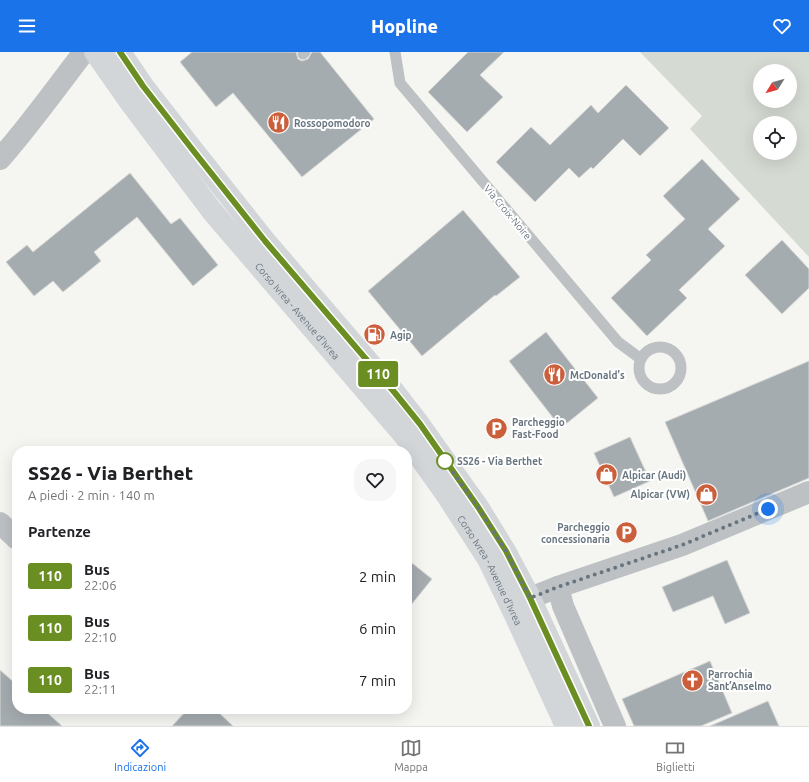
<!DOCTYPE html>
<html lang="it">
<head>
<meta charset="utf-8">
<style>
  body { margin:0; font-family:Ubuntu,sans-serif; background:#f6f6f6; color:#202124; height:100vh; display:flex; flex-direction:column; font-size:15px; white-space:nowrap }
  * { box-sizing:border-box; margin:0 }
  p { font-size:13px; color:#757577 }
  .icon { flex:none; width:22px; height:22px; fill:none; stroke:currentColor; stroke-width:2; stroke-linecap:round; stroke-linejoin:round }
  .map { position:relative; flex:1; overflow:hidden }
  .drawer { position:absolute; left:12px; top:394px; width:400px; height:268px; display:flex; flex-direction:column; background:#fff; border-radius:16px; box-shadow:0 4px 16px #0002 }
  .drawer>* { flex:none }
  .badge { padding:0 8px; border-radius:3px; font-size:14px; line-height:26px }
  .needle { width:26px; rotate:233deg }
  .buttons { position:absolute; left:753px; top:12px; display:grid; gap:8px }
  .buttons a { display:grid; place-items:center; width:44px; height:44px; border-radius:50%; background:#fff; box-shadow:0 4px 16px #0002; font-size:20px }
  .you { position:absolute; width:20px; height:20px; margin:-10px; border:3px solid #fff; border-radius:50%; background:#1a73e8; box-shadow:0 0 0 6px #1a73e833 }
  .map>.badge { position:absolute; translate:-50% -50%; box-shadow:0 0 0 2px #fff }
  h2 { padding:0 16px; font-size:15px; line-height:36px }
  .round { display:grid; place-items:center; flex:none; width:42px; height:42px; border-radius:16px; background:#f6f6f6 }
  .head { display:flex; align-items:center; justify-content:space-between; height:68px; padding:0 16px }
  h1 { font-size:19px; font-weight:800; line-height:30px }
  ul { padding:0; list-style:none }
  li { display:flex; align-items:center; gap:12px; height:52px; padding:0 16px }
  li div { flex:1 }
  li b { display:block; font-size:15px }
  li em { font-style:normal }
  li .badge { min-width:44px; font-weight:700; text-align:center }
  header { display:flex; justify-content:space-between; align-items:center; height:52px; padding:0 16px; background:#1a73e8; color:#fff; font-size:18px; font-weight:800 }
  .tabs { display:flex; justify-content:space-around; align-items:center; height:56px; border-top:1px solid #e0e0e0; background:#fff; font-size:11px; color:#757577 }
  .tabs a { display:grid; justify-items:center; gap:2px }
  .tabs .active { color:#1a73e8 }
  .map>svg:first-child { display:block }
</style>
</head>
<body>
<header><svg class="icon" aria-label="menu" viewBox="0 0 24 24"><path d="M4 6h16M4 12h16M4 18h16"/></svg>Hopline<svg class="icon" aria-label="heart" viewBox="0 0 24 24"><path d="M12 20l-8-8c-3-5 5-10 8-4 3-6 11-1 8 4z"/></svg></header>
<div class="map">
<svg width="809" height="674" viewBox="0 0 809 674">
  <rect width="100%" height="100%" fill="#f5f5f2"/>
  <path fill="#d5dad2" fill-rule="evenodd" d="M640,0h169v205l-119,-128 12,-13zM760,19h30v30h-30zM760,71h30v30h-30z"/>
  <g fill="#a5acb0" stroke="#d7d7d5">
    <polygon points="192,0 296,0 298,7 302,9 308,7 312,0 320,0 374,67 302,125 233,41 216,55 180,10"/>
    <polygon points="468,0 504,0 480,23 503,45 467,80 428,40"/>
    <polygon points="626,33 669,76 640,104 623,87 593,117 591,115 579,126 569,116 535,150 496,110 531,75 550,93 591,53 598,61"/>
    <polygon points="702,107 740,147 708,177 725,194 679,238 687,246 647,284 611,246 651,208 646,203 685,167 663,144"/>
    <polygon points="130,121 171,172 180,166 218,213 193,234 137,165 94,200 101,209 63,240 53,229 34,244 6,210 27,193 33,200"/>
    <polygon points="463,158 520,225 496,244 495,243 422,304 368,239"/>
    <polygon points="782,188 809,217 809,236 782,262 745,223"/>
    <polygon points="546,280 598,346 561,376 509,309"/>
    <polygon points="809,309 809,426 708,469 665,370"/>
    <polygon points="630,385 650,429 614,445 594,401"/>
    <polygon points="407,507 432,527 407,558"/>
    <polygon points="727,508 750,561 725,572 713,544 673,560 662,535"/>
    <polygon points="710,609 732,661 701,674 634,674 622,647"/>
    <polygon points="0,618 17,633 17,657 43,657 62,674 0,674"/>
    <polygon points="768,649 779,674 710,674"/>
    <polygon points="188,657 215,657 233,674 172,674"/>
  </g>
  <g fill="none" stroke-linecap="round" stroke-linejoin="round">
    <g stroke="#bdc1c3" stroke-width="11">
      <polyline points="395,0 400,31 618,290 641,307"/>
      <polyline points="303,2 305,0"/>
      <circle cx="660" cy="316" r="21"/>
    </g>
    <g stroke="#bdc1c3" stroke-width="22">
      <polyline points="0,471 17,487"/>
      <polyline points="558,535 563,554 615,674"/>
      <polyline points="530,546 558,535 682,493 809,440"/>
    </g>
    <path stroke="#bdc1c3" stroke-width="22" d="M0,107c30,-34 56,-71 84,-107"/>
    <g stroke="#d2d6d9" stroke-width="22">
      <path id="s1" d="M95,0l35,50 82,109 192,224 44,62 40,62 26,54 52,113"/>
      <polyline points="120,0 143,34 192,97 265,189 395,341 419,372 478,455 505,499 530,546 589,674"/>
    </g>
  </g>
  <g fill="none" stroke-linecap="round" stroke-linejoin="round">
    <defs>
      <polyline id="line" points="120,0 143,34 192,97 265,189 395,341 420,372 478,455 506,499 530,546 589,674"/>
    </defs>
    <use href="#line" stroke="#fff" stroke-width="9"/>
    <use href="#line" stroke="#6b8e23" stroke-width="6"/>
    <polyline stroke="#68757f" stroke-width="4" stroke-dasharray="0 7.2" points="445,409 478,455 506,499 530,546 558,535 682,493 768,457"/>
  </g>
  <defs>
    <symbol id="restaurant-disc" viewBox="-11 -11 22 22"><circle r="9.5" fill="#cc5f3b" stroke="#fff"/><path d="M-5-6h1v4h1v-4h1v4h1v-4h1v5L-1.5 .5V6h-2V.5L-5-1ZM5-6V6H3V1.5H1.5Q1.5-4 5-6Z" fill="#fff"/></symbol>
    <symbol id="fuel-disc" viewBox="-11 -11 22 22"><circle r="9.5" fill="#cc5f3b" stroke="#fff"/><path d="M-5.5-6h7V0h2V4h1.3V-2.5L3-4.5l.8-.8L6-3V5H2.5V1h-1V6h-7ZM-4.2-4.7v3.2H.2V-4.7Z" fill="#fff"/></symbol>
    <symbol id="parking-disc" viewBox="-11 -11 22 22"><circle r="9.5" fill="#cc5f3b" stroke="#fff"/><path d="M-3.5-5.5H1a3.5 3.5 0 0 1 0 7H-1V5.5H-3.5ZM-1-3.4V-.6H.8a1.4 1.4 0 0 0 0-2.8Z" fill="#fff"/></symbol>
    <symbol id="shop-disc" viewBox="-11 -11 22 22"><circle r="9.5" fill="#cc5f3b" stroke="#fff"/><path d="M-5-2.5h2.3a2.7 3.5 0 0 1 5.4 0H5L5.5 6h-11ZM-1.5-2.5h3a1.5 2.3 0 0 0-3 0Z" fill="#fff"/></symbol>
    <symbol id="church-disc" viewBox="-11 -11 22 22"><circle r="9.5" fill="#cc5f3b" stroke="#fff"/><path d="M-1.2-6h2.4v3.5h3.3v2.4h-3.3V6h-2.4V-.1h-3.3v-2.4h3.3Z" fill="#fff"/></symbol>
  </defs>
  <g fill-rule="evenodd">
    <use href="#restaurant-disc" x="266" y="58" width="25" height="25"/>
    <use href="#fuel-disc" x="362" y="270" width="25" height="25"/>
    <use href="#restaurant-disc" x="542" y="310" width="25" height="25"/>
    <use href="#parking-disc" x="484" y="364" width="25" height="25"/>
    <use href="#shop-disc" x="594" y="410" width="25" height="25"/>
    <use href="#shop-disc" x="694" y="430" width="25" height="25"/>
    <use href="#parking-disc" x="614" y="468" width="25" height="25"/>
    <use href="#church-disc" x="680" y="616" width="25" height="25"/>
  </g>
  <circle fill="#fff" stroke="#6b8e23" stroke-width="2" cx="445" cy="409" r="8"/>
  <g text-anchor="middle" stroke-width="4" stroke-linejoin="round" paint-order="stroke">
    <g font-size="10" font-weight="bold" fill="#68757f" stroke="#fff" text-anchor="start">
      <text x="294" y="75">Rossopomodoro</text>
      <text x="390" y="287">Agip</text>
      <text x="570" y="327">McDonald's</text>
      <text x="512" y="374">Parcheggio<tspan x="512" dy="12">Fast-Food</tspan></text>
      <text x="622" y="427">Alpicar (Audi)</text>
      <text x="690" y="446" text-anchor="end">Alpicar (VW)</text>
      <text x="610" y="479" text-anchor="end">Parcheggio<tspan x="610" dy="12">concessionaria</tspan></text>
      <text x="708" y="626">Parrochia<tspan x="708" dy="12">Sant’Anselmo</tspan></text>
    </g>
    <g font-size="10" fill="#68757f" stroke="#fff">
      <text transform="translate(508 160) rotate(50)" y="4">Via Croix-Noire</text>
      <text dy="4" stroke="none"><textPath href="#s1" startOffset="329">Corso Ivrea - Avenue d'Ivrea</textPath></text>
      <text dy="4" stroke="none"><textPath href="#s1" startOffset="653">Corso Ivrea - Avenue d'Ivrea</textPath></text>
    </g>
    <g font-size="10" font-weight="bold" fill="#68757f" stroke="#fff" text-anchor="start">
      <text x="457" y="413">SS26 - Via Berthet</text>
    </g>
  </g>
</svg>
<div class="buttons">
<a><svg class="needle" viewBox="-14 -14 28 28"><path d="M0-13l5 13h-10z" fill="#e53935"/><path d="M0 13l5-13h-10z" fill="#757577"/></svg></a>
<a><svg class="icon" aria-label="locate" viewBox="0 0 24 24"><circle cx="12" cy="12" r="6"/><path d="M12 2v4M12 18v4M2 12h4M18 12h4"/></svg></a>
</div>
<div class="you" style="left:768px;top:457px"></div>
<b class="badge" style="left:378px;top:322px;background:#6b8e23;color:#fff">110</b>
<section class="drawer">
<div class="head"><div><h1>SS26 - Via Berthet</h1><p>A piedi · 2 min · 140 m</p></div><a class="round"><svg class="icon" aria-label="heart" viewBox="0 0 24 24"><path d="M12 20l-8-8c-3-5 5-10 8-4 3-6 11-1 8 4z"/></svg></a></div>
<h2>Partenze</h2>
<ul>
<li><span class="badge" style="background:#6b8e23;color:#fff">110</span><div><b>Bus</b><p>22:06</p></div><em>2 min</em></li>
<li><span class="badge" style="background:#6b8e23;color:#fff">110</span><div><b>Bus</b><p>22:10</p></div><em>6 min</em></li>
<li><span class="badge" style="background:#6b8e23;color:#fff">110</span><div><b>Bus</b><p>22:11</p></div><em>7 min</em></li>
</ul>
</section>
</div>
<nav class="tabs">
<a class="active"><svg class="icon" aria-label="directions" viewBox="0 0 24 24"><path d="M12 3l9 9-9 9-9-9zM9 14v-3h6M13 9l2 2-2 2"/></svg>Indicazioni</a>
<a><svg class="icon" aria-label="map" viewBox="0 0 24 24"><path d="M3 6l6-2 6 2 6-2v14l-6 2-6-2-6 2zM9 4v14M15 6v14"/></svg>Mappa</a>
<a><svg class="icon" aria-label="tickets" viewBox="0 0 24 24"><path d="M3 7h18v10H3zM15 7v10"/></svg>Biglietti</a>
</nav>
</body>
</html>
